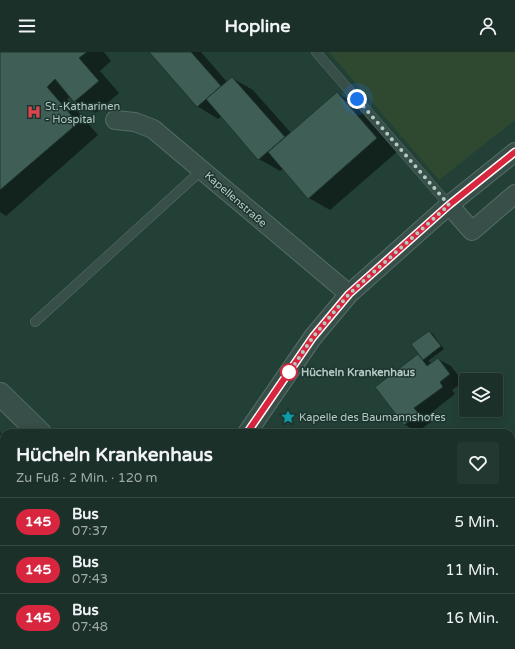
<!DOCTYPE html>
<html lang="de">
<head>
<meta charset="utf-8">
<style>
  body { margin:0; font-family:"Varela Round",sans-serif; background:#233831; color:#f1f3f6; height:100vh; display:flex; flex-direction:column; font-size:15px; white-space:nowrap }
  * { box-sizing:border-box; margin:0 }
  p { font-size:13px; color:#9fa9a8 }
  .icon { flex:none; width:22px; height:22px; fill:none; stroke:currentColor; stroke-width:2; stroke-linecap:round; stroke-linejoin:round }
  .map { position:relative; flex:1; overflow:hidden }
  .panel { position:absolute; left:0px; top:377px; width:515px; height:220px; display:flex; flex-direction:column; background:#1a3029; border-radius:12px 12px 0 0; box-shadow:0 2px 10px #0003,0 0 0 1px #384b46 }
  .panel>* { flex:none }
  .badge { padding:0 8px; border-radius:13px; font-size:14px; line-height:26px }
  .buttons { position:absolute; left:459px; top:321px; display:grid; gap:8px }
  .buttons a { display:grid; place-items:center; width:44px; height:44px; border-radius:4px; background:#1a3029; box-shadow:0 2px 10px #0003,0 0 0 1px #384b46; font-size:20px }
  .you { position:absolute; width:20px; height:20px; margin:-10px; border:3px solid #fff; border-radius:50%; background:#1a73e8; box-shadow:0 0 0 6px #1a73e833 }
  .map>.badge { position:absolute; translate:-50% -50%; box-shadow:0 0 0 2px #fff }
  .round { display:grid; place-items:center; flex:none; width:42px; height:42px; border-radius:4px; background:#233831 }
  .headline { display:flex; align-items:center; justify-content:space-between; height:68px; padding:0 16px }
  h1 { font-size:19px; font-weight:700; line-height:30px }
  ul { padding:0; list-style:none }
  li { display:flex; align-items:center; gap:12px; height:48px; padding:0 16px; border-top:1px solid #384b46 }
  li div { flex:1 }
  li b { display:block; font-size:15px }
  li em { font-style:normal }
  li .badge { min-width:44px; font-weight:700; text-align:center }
  header { display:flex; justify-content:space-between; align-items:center; height:52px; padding:0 16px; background:#1a3029; font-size:18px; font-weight:700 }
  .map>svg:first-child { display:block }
</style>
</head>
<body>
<header><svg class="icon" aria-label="menu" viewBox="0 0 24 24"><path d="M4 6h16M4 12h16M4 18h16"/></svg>Hopline<svg class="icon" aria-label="person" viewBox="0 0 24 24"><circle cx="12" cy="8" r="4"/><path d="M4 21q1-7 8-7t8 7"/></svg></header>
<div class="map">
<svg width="515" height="597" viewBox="0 0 515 597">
  <rect width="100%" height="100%" fill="#234037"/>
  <g fill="#2f4931">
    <polygon points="329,0 515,0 515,68 439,128"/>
    <polygon points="4,405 4,472 0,475 0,408"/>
  </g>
  <g fill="#0007">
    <polygon points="0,0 104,0 111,9 100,19 119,41 96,61 75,49 71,44 67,47 98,83 6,164 0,160"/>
    <polygon points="150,0 201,0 227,30 232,26 253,38 291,81 337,41 358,53 398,99 330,158 309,146 283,117 280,119 259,107 222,64 218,67 197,54"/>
    <polygon points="429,280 433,282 444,297 428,309 432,311 438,307 451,314 463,330 452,338 455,342 427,364 431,370 417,380 404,372 418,303 422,306"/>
    <polygon points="0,380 4,385 4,406 0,410"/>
    <polygon points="511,532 515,536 515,579 511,583"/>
    <polygon points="4,544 4,593 42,593 37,597 0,597 0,547"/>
    <polygon points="511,592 515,597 435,597 440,593"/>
    <polygon points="183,593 228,593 229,594 227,597 189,597"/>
    <polygon points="327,593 364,593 367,597 330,597"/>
  </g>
  <g fill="#3f5f56" stroke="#1e362f">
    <polygon points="0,0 87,0 79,6 99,29 74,50 55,27 47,35 78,71 0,138"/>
    <polygon points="149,0 191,0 221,34 197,55"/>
    <polygon points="232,25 285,85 258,108 206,47"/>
    <polygon points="337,40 377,86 308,147 268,100"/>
    <polygon points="429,279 441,294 423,308 411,292"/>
    <polygon points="418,302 427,314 438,306 450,322 440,330 443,335 414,356 419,362 404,373 375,335"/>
    <polygon points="0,385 4,390 4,394 0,397"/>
    <polygon points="511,540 515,545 515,556 511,559"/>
    <polygon points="4,543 4,591 0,586 0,546"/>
    <polygon points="0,586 4,593 9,597 0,597"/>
    <polygon points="6,593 20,593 15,597 9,597"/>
    <polygon points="94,593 109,593 115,597 92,597"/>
    <polygon points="181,593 218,593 215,597 203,597 200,595 198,597 187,597"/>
    <polygon points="325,593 356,593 360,597 329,597"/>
    <polygon points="438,593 504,593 507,597 433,597"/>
  </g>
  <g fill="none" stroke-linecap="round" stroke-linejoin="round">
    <defs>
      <g id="service">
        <polyline points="316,0 449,153"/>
        <polyline points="35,270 202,118"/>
      </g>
      <g id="minor">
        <polyline points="115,68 135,70 153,77 349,242"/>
        <polyline points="449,153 472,179 515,142"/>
        <polyline points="247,381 313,285 349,242 449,153 515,100"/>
        <polyline points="0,503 4,507"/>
        <polyline points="44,597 48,593"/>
      </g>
      <g id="tertiary">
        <polyline points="0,342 40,381"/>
        <polyline points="266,593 270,597"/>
      </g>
    </defs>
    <use href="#service" stroke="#556d66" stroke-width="10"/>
    <use href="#minor" stroke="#556d66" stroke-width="20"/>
    <use href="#tertiary" stroke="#556d66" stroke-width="24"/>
    <use href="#service" stroke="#374f48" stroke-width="9"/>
    <use href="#minor" stroke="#374f48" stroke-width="18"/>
    <use href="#tertiary" stroke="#374f48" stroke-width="22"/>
  </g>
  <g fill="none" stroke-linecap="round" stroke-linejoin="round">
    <defs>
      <polyline id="line" points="247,381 313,285 349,242 449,153 515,100"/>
    </defs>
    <use href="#line" stroke="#fff" stroke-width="9"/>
    <use href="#line" stroke="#d7263d" stroke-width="6"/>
    <polyline stroke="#b3cac4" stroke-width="4" stroke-dasharray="0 7.2" points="289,320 288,322 313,285 349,242 449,153 357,47"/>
  </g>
  <defs>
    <symbol id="hospital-bare" viewBox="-9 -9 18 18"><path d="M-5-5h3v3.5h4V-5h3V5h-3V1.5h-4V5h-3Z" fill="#e0444e" stroke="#1c342d" stroke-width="2.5" paint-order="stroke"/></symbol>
    <symbol id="sight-bare" viewBox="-9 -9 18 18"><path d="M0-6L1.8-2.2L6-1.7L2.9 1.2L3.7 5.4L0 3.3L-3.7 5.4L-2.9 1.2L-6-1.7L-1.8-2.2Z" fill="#0f9aa8" stroke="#1c342d" stroke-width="2.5" paint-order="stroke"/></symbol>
  </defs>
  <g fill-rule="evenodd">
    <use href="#hospital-bare" x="24" y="50" width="20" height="20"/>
    <use href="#sight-bare" x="278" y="355" width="20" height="20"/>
  </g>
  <circle fill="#fff" stroke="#d7263d" stroke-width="2" cx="289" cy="320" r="8"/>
  <g text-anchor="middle" stroke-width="3" stroke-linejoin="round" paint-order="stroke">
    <g font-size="11" fill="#b3cac4" stroke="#1c342d" text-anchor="start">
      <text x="45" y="58">St.-Katharinen<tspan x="45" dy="13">- Hospital</tspan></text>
      <text x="299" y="369">Kapelle des Baumannshofes</text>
    </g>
    <g font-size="11" fill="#b3cac4" stroke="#1c342d">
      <text transform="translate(236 147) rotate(41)" y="4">Kapellenstraße</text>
    </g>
    <g font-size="11" font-weight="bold" fill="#b3cac4" stroke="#1c342d" text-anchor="start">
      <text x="301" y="324">Hücheln Krankenhaus</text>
    </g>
  </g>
</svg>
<div class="buttons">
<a><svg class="icon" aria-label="layers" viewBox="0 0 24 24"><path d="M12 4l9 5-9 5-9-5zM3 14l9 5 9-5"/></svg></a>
</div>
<div class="you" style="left:357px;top:47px"></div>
<section class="panel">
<div class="headline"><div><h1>Hücheln Krankenhaus</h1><p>Zu Fuß · 2 Min. · 120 m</p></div><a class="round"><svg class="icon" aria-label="heart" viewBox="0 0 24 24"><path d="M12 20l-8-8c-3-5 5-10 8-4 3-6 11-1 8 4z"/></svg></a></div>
<ul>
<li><span class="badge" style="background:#d7263d;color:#fff">145</span><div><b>Bus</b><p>07:37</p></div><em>5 Min.</em></li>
<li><span class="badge" style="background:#d7263d;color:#fff">145</span><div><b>Bus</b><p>07:43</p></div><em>11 Min.</em></li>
<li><span class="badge" style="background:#d7263d;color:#fff">145</span><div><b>Bus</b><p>07:48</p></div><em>16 Min.</em></li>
</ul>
</section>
</div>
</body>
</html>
